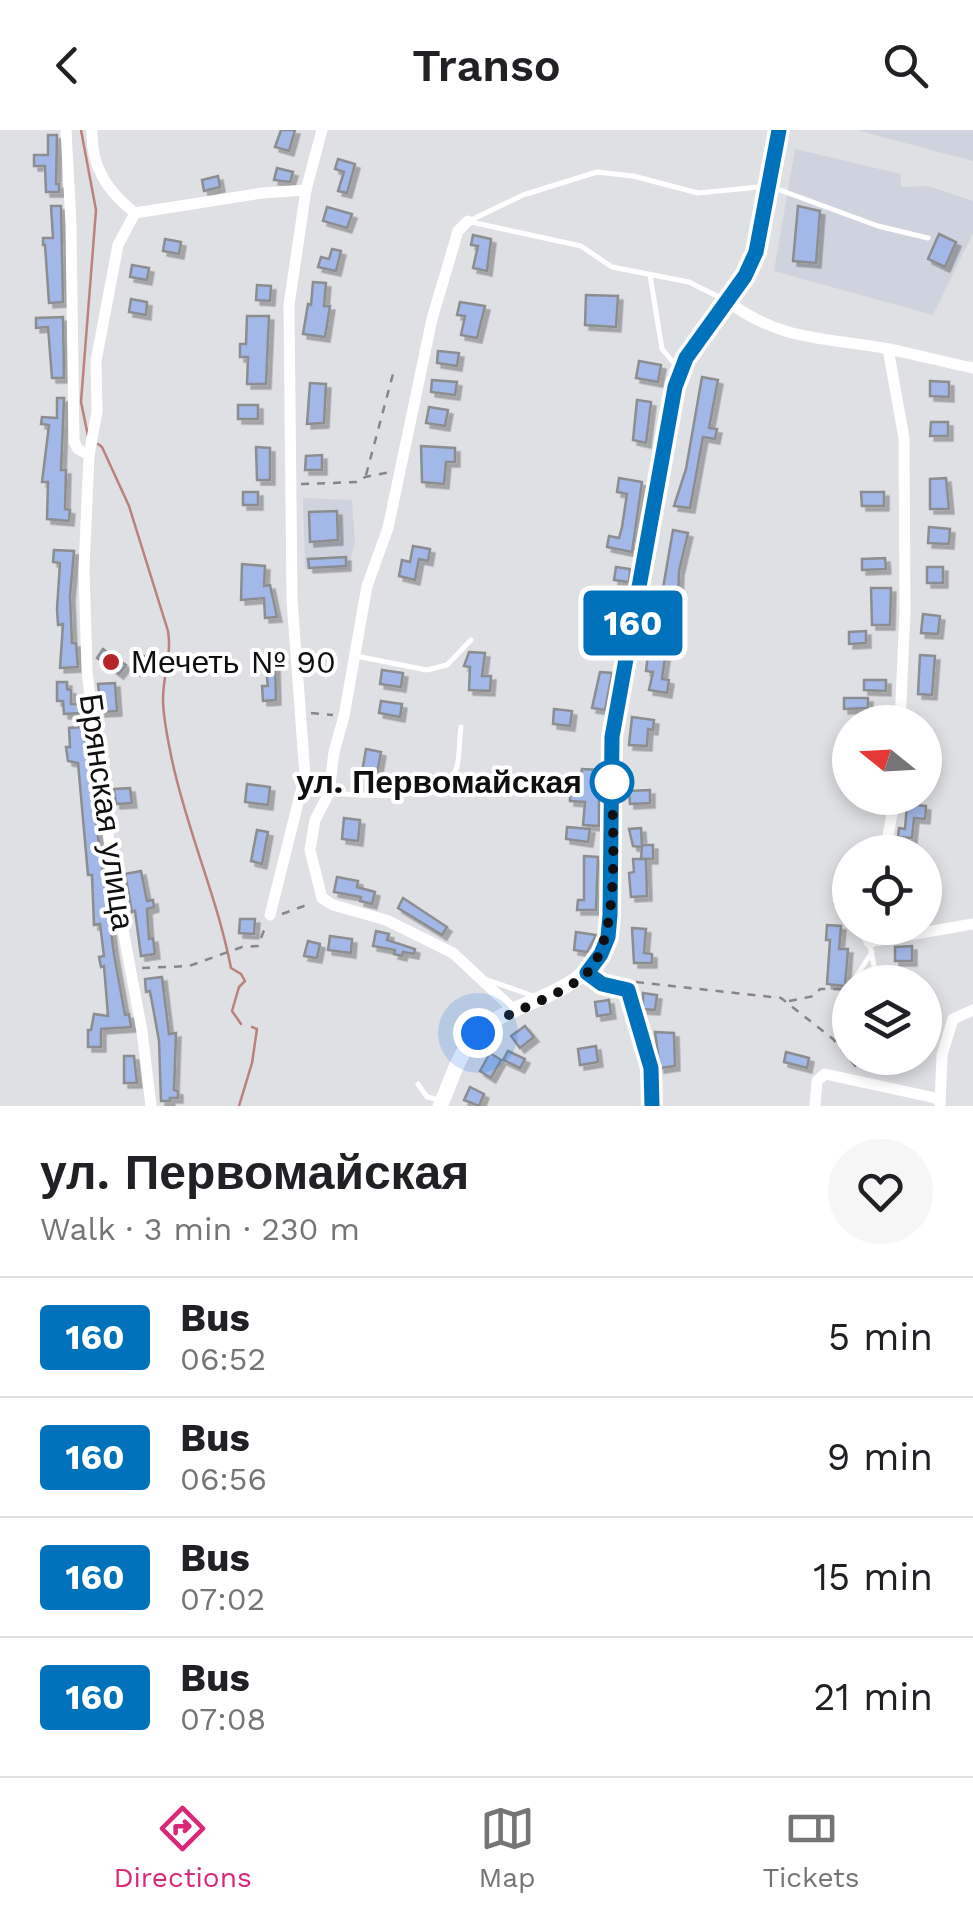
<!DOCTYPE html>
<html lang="en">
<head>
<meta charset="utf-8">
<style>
  body { margin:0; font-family:"Work Sans",sans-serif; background:#f6f6f6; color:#202124; height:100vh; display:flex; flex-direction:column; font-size:38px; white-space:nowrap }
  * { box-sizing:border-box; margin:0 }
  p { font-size:32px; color:#757577 }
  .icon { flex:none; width:55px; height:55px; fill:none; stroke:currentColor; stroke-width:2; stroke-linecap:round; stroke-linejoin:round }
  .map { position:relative; height:976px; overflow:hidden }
  .side { display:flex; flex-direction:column; background:#fff; flex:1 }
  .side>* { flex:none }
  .badge { padding:0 20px; border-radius:8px; font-size:35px; line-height:65px }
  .needle { width:65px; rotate:288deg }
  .buttons { position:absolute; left:832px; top:575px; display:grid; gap:20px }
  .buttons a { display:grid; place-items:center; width:110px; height:110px; border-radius:50%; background:#fff; box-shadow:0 5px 15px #0003; font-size:50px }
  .you { position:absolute; width:50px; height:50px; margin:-25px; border:8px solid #fff; border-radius:50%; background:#1a73e8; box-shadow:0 0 0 15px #1a73e833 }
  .map>.badge { position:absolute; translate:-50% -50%; box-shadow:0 0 0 5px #fff }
  .round { display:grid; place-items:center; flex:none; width:105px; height:105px; border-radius:52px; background:#f6f6f6 }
  .overview { display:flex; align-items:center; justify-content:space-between; height:170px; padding:0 40px }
  h1 { font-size:48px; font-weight:600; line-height:75px }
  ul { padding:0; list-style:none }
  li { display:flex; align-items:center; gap:30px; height:120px; padding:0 40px; border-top:2px solid #e0e0e0 }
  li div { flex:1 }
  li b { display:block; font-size:38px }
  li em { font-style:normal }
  li .badge { min-width:110px; font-weight:700; text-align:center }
  header { display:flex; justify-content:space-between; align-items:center; height:130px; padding:0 40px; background:#fff; font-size:45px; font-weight:600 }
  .tabs { display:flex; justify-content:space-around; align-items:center; height:140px; border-top:2px solid #e0e0e0; background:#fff; font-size:28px; color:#757577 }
  .tabs a { display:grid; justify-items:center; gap:5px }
  .tabs .active { color:#db2777 }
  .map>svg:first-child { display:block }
</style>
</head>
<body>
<header><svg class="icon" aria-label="back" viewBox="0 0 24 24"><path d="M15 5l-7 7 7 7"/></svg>Transo<svg class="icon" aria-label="search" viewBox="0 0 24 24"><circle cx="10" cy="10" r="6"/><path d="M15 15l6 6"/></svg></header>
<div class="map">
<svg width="973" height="976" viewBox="0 0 973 976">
  <defs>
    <filter id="shadow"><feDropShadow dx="4.5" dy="4.5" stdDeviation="0" flood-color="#0004"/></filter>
  </defs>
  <rect width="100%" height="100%" fill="#dfe0e3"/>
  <g fill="#cfd3dd">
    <polygon points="856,0 973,0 973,31"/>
    <polygon points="795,19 901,44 901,57 928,56 973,71 973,103 933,185 774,141"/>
    <polygon points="303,368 352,370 355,412 348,439 305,439"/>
  </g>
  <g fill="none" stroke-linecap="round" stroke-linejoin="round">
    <g stroke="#bc817a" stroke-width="2.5">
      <polyline points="81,0 96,80 81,272 88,306"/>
      <path d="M98,314l4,3 27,59 39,125c4,24 -5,44 -5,68 0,19 5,42 9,61 15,71 45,136 59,208l10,6 4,7 -6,6 -7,24 9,13"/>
      <polyline points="239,976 252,933 257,899 252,897"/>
    </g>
  </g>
  <g fill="#a1b8e9" stroke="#8c8d8f" stroke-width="2.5" filter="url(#shadow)">
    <polygon points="281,0 295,0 289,21 275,17"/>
    <polygon points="48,5 57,5 56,54 59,54 59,62 46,62 45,36 34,36 34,25 48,25"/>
    <polygon points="338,29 355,34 347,63 338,61 344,42 335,39"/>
    <polygon points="277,38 293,42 290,52 274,50"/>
    <polygon points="218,46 220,57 204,61 202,50"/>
    <polygon points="51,76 61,76 63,172 49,173 45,115 43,115 43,108 53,108"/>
    <polygon points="798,76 820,81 816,133 793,131"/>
    <polygon points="327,77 352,84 347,98 323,91"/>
    <polygon points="939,104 956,112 945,137 928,129"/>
    <polygon points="473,105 491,109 487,141 473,138 478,116 471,115"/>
    <polygon points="165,109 181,112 179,124 163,121"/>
    <polygon points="332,119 341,121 336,141 318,137 321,127 329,129"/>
    <polygon points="132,135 149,138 147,150 130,147"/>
    <polygon points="313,152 326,153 324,176 330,176 325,207 303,204 308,174 311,175"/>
    <polygon points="257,155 271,156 270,171 256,170"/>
    <polygon points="586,165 618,166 616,197 585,195"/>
    <polygon points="131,169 147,172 146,185 129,182"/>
    <polygon points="460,172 485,176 477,208 461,205 465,186 457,185"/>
    <polygon points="247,186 269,186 266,254 247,254 248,227 240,227 240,214 246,214"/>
    <polygon points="63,187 64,248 52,248 48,197 36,198 36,188"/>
    <polygon points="438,221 459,223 457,236 437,233"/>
    <polygon points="639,231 661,235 658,252 636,248"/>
    <polygon points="702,247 718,250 709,298 717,299 715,309 703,307 690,378 674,376 686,339"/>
    <polygon points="432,250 457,252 455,265 431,262"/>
    <polygon points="930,251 949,252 949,267 930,266"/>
    <polygon points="310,253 326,254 324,293 307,294"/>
    <polygon points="57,268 64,268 61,340 66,340 65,379 70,380 69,391 47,389 48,352 42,352 49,295 41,294 42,287 57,288"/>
    <polygon points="637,270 651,272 646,313 633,310"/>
    <rect x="238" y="275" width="20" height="14"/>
    <polygon points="429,277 448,280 445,296 426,293"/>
    <polygon points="931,292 948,292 948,306 930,306"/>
    <polygon points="421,316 455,318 455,332 446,332 444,354 422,352"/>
    <polygon points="256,317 270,318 270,350 257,350"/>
    <polygon points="322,325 322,340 305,340 306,326"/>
    <polygon points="619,348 642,352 632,422 607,417 609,406 619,408 622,397 627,364 617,362"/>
    <polygon points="946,348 949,379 930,379 930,349"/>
    <rect x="243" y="362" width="15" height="13"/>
    <polygon points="861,362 884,362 884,376 862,376"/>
    <polygon points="337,381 338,410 310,412 309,382"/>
    <polygon points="929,397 950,399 949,414 928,413"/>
    <polygon points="673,400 688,403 679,441 678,472 661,470"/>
    <polygon points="413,416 430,419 428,431 419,429 415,450 399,446 402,430 410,432"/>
    <polygon points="54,420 74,421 70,466 72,513 76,513 78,537 60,538 63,494 58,495 57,479 60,433 53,432"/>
    <polygon points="346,427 346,436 309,438 308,429"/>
    <polygon points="885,428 886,439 862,440 862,429"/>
    <polygon points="242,434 265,436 264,456 270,455 277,487 265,488 264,468 241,470"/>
    <polygon points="616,437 630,439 629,452 614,450"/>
    <rect x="927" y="437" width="16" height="16"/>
    <polygon points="871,458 891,458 890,495 872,495"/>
    <polygon points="608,469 625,471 619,502 603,500"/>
    <polygon points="923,484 940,486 938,504 921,503"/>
    <polygon points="654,490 671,494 668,510 651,506"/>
    <polygon points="866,501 866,513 849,514 849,502"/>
    <polygon points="103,519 126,535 119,544 97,528"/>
    <polygon points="469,522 485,523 482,546 491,546 490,561 469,560 470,537 464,536"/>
    <polygon points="648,524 665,527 662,549 669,550 667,563 649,560 653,542 646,541"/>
    <polygon points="920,525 935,526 932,565 918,564"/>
    <polygon points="135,526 151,526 151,540 135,541"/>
    <polygon points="275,531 276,570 263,571 262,556 268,556 265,532"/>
    <polygon points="382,540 403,543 401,557 380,554"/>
    <polygon points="600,542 612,543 605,580 592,578"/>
    <polygon points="864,550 886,550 886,561 864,560"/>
    <polygon points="57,552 67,552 67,559 71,560 71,574 81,574 81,583 64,584 63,571 57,571"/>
    <polygon points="115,553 117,581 101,582 98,554"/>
    <polygon points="844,568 868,568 868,578 844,579"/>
    <polygon points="381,571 402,574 400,587 379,583"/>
    <polygon points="554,579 572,581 570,596 553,594"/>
    <polygon points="632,587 654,590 653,600 648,599 647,616 629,615"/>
    <polygon points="83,597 114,824 125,885 129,884 131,897 101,899 101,917 88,917 88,900 91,900 94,884 108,886 104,836 101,837 99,827 104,826 100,794 94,795 92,745 88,745 78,633 68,631 66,617 70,617 69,598"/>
    <polygon points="366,619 381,622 377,644 362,642"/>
    <polygon points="582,639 599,640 599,696 583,695 585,672 570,671 570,657 580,658"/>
    <polygon points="247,654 270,657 268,675 245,672"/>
    <polygon points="130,658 132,673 116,674 114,659"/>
    <polygon points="650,660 650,673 630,674 629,661"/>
    <polygon points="907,674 926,676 925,689 914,688 912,708 898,707 899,698 905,699"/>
    <polygon points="344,688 360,690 358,711 342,709"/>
    <polygon points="567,697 590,699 588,712 566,709"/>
    <polygon points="641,698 642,715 653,715 653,729 641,729 642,717 633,716 629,699"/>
    <polygon points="257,700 268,702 262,734 251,731"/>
    <polygon points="584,726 598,727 596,780 577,780 578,770 584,770"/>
    <polygon points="633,729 646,729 647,766 631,767 629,743 634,742"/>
    <polygon points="141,741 147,771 153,770 154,777 147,779 149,809 153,808 155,824 141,826 135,781 132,782 125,744"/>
    <polygon points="337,747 358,751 357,757 375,762 372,774 360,771 361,767 334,762"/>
    <polygon points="836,758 850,759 849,774 835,774"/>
    <polygon points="403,768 447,797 442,805 398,778"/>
    <polygon points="240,789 255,789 254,804 239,803"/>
    <polygon points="827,795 841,796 839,819 848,819 845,856 827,854 830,810 826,810"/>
    <polygon points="632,798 646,799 644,823 652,824 652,833 634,833"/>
    <polygon points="376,801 389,804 387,810 415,819 414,824 403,822 402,826 394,824 395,820 373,816"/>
    <polygon points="576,802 596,805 587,822 574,820"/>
    <polygon points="330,806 352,809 351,823 328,820"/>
    <polygon points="308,811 320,814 317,828 304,826"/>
    <polygon points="912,816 912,831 895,831 895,817"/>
    <polygon points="162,847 169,904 176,903 174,960 178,961 178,968 170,968 170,971 161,971 159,911 150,861 146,862 145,849"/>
    <polygon points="643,863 657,865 655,880 643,879"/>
    <polygon points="609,870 611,884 597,886 595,872"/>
    <polygon points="525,896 534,907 520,918 511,906"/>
    <polygon points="655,902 674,903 675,936 660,938"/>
    <polygon points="596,916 598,932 580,935 578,919"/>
    <polygon points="508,921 525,929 520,938 503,930"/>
    <polygon points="786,922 809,928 807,938 784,932"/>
    <polygon points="490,923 501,930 491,948 480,941"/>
    <polygon points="124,926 134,926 137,953 124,953"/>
    <polygon points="470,957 484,964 479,976 464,970"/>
  </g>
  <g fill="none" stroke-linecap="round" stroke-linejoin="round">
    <g stroke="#868688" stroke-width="2.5" stroke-dasharray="8 8" stroke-linecap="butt">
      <polyline points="366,345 393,244"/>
      <polyline points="301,354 359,352 365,347 391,342"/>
      <polyline points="311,583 333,585"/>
      <polyline points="282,784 312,773"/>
      <polyline points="142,838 189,836 242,817 258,816 266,795"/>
      <polyline points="636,852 781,868 833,909 858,939"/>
      <polyline points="789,871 814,866 820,859 850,859"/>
    </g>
    <g stroke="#fff" stroke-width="5">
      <polyline points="471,90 523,65 597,42 633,46 698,63 769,56 878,96 928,108"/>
      <polyline points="471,92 581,116 612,137 689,152 725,170"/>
      <polyline points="650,145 662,219 679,239"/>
      <polyline points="356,526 427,540 447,535 471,510"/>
      <path d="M332,663c29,3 114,9 125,-26 3,-12 2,-28 4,-40"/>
      <polyline points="870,815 877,852"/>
      <polyline points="485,849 536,867"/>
      <polyline points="858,852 856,847 872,822"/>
      <polyline points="418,954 427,967 440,970"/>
    </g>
    <g stroke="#fff" stroke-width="11">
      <polyline points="66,0 71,95 74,312 78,319 89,325"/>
      <path d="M92,0c-1,37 15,61 43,83l-17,32 -22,116 1,51 -8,43 -5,114 3,101 9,84 25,165 21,112 9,75"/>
      <polyline points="135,83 262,63 306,60"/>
      <polyline points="468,91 458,101 432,189 388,398 367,456 344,586 334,622 329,663 315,690 310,720 322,768 333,775 386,790 453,823 515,881"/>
      <path d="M727,171c55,41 98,36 162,48 28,6 56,13 84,19"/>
      <polyline points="888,219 904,308 905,482 900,592"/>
      <polyline points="885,722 895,668"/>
      <polyline points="270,785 305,645 292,470 289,175 306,60 322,0"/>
      <polyline points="864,798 869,812 973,794"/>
      <polyline points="587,843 601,853 628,860 651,938 652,976"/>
      <polyline points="940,975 942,925 953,889 973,880"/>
      <polyline points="815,976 817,951 825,944 940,969"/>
    </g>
    <path stroke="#fff" stroke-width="15" d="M440,976c11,-24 20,-58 40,-75 45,-38 104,-31 127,-94l5,-200 63,-350c11,-44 49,-74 71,-112 23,-42 25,-98 33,-145"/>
  </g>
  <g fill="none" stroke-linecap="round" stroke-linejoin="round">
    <defs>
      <polyline id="line" points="652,976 651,938 628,860 602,854 587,843 601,824 608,807 610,785 612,607 675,257 686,228 745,146 756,122 779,0"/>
    </defs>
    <use href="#line" stroke="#fff" stroke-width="22"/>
    <use href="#line" stroke="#0072bc" stroke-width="15"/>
    <path stroke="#0f0f10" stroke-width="10" stroke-dasharray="0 18" d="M478,903c31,-23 70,-31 102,-54 45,-31 31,-155 32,-207v10"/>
  </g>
  <circle fill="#b52427" stroke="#fff" stroke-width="4" cx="111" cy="532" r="10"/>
  <circle fill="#fff" stroke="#0072bc" stroke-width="5" cx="612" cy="652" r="20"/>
  <g text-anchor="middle" stroke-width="8" stroke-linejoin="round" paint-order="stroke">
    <g font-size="32" fill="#0f0f10" stroke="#fff" text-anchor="start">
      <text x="131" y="543">Мечеть № 90</text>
    </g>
    <g font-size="32" font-weight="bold" fill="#0f0f10" stroke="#fff" text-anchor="end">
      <text x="582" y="663">ул. Первомайская</text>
    </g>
    <g font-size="32" fill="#0f0f10" stroke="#fff">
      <text transform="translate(107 682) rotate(82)" y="11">Брянская улица</text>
    </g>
  </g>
</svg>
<div class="buttons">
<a><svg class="needle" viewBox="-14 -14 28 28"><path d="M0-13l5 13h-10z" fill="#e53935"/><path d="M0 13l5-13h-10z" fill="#757577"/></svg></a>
<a><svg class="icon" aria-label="locate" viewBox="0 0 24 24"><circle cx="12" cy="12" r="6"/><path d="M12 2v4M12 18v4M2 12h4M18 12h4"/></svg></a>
<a><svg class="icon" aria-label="layers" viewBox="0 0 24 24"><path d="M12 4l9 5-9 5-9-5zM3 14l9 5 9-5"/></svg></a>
</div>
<div class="you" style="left:478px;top:903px"></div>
<b class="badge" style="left:633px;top:493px;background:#0072bc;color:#fff">160</b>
</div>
<section class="side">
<div class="overview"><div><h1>ул. Первомайская</h1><p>Walk · 3 min · 230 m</p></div><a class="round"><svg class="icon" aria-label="heart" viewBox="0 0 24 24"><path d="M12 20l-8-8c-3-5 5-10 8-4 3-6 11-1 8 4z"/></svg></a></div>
<ul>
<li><span class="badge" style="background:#0072bc;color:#fff">160</span><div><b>Bus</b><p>06:52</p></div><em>5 min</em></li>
<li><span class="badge" style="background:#0072bc;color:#fff">160</span><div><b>Bus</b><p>06:56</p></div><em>9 min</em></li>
<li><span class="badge" style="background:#0072bc;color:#fff">160</span><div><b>Bus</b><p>07:02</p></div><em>15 min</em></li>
<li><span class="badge" style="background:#0072bc;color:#fff">160</span><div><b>Bus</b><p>07:08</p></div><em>21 min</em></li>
</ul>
</section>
<nav class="tabs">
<a class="active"><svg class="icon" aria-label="directions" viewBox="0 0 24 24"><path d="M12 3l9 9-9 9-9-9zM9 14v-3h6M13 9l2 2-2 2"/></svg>Directions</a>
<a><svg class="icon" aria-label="map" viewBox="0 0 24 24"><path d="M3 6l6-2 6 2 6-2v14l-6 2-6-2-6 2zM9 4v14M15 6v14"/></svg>Map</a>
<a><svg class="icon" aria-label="tickets" viewBox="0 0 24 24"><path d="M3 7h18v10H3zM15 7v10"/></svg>Tickets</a>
</nav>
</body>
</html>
